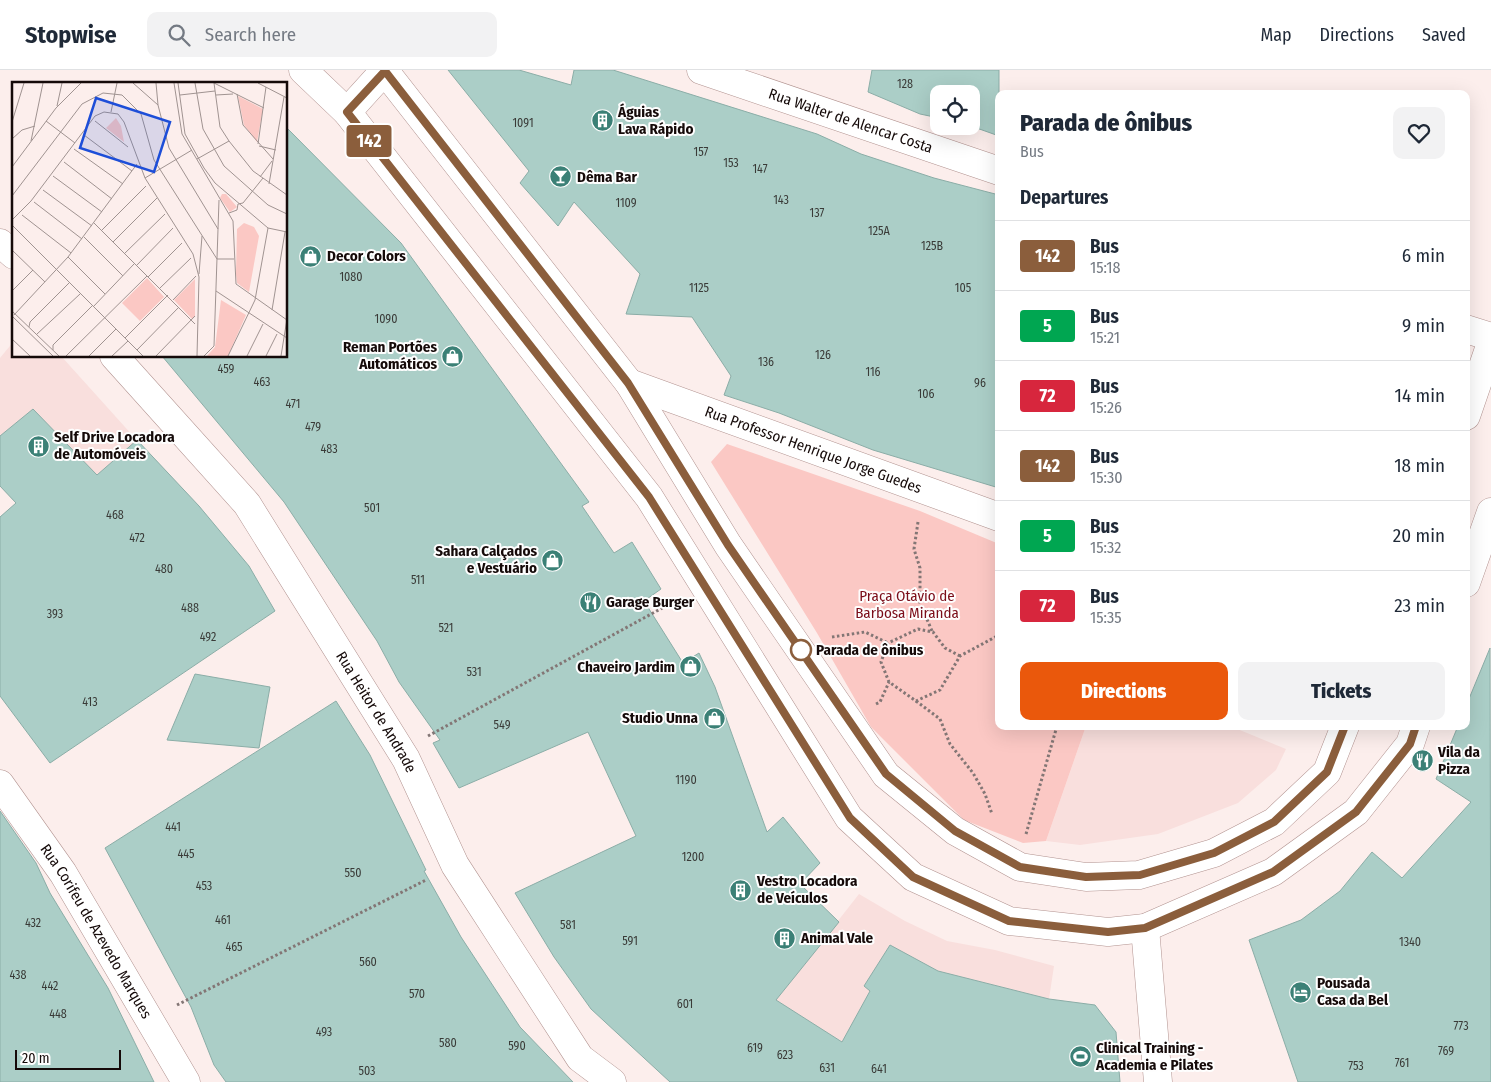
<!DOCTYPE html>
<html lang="en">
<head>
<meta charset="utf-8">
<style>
  body { margin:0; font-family:"Fira Sans Condensed",sans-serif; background:#f2f2f3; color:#1f2937; height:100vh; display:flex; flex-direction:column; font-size:19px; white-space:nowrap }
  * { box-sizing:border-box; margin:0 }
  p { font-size:16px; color:#747a83 }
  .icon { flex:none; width:28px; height:28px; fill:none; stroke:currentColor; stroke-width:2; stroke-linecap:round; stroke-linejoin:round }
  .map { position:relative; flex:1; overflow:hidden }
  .details { position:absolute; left:995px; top:20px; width:475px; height:640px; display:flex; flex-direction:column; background:#fff; border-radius:10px; box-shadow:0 5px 20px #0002 }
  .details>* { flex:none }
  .badge { padding:0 10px; border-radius:4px; font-size:18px; line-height:32px }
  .fabs { position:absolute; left:930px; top:15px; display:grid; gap:10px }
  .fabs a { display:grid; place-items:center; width:50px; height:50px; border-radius:10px; background:#fff; box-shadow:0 5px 20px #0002; font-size:25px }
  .scale { position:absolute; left:15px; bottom:12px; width:106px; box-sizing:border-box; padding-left:5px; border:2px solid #150a09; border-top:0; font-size:14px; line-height:18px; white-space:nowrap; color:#150a09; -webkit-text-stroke:4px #fefefe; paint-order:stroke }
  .map>.badge { position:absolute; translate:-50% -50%; box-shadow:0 0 0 2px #fff }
  h2 { padding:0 25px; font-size:19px; line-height:45px }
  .round { display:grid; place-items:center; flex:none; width:52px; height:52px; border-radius:10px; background:#f2f2f3 }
  .summary { display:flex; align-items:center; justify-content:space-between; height:85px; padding:0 25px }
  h1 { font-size:24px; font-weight:800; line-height:38px }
  .action { display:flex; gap:10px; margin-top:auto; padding:10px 25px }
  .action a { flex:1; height:58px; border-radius:10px; background:#ea580c; color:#fff; font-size:20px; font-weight:800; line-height:58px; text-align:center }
  .action a+a { background:#f2f2f3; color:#1f2937 }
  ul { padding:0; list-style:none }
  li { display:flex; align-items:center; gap:15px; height:70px; padding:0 25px; border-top:1px solid #e0e1e3 }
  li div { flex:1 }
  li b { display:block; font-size:19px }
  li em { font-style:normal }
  li .badge { min-width:55px; font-weight:700; text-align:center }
  header { display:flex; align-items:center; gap:30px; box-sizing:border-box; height:70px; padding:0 25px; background:#fff; border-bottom:1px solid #e0e1e3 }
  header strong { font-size:24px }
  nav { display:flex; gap:28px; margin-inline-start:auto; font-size:18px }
  .search { width:350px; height:45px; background:#f2f2f3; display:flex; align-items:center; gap:12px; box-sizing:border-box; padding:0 18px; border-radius:10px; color:#747a83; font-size:19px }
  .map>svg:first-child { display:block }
</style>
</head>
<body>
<header>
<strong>Stopwise</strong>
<div class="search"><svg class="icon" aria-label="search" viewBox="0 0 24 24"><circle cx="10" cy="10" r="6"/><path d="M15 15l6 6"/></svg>Search here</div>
<nav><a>Map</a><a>Directions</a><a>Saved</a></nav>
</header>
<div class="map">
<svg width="1491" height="1012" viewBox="0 0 1491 1012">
  <rect width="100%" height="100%" fill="#fceeec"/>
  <g fill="#f9dfdd">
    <polygon points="14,271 14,286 61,286 152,387 54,473 0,416 0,288"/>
    <polygon points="1086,656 1230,656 1286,679 1276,700 1238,733 1158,764 1080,775 1046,771"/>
    <polygon points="859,824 905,851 947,871 995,880 1054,896 1049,929 895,998 834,967 776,930"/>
  </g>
  <polygon fill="#fbc8c4" points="727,374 920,441 999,474 999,656 1086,656 1046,771 1023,773 964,750 871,657 817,563 711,392"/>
  <g fill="#abcec7" stroke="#8bada7">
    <polygon points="448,0 519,0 571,15 574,0 613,0 817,64 861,84 934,108 999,125 999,418 873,380 779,343 724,325 731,306 692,247 626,244 640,204 574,132 558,156 520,113 529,101"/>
    <polygon points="872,0 999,0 999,66 971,56 971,24 939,24 939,48 920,44 868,22"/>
    <polygon points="286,57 401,173 589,432 582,436 614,483 632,472 661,519 644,531 683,593 699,583 715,617 767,762 783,747 820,793 800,814 839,852 776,930 842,972 870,921 864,916 890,875 938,901 1049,929 1095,935 1116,962 1120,1012 670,1012 591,939 554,887 515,823 636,766 588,662 459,718 433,673 440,670 399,612 377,571 284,432 162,286 286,286"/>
    <polygon points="33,339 97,405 137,370 199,436 249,496 275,541 50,693 0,626 0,447 16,433 0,416 0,366"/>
    <polygon points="1490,578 1491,1012 1298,1012 1249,870 1301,850 1340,821 1372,782 1402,808 1471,732 1436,709 1458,656 1466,656 1466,636"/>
    <polygon points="195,604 270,617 259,678 167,670"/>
    <polygon points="336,631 370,685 426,800 424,801 461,867 520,957 573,1012 226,1012 214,995 191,937 105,778"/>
    <polygon points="0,741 36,793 50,823 108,918 154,1012 0,1012"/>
  </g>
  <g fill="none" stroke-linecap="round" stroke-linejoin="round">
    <defs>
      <g id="minor">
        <path id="s1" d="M701,0l298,101"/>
        <polyline points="347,42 385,0"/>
        <polyline points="0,173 14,185"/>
        <polyline points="1466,259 1491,267"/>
        <path id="s2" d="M114,286l133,148 159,255 49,106 125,193 32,24"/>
        <path id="s3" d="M629,313l370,134"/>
        <path id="s4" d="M0,714l63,89 123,209"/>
        <polyline points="1145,858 1158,1012"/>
      </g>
      <g id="secondary">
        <polyline points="303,0 347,42 649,427 849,748 913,807 1009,851 1108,862 1145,858 1273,802 1356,742 1410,674 1416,656"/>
        <polyline points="384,0 629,313 728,475 886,705 955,761 1020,797 1086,807 1139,805 1214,783 1274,752 1327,702 1345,656"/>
        <polyline points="1466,346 1491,273"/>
        <polyline points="1466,513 1491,442"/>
      </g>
    </defs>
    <use href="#minor" stroke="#b29390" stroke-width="29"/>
    <use href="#secondary" stroke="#b29390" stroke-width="29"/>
    <g stroke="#837675" stroke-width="3" stroke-dasharray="2.5 2.5" stroke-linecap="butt">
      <polyline points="918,452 914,479 920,498 920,533 932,561"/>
      <polyline points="832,567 865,562 888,573"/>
      <polyline points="960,586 945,578 933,562 918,559 888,573 881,592 889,612 916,631 940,620 960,586 999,565"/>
      <polyline points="916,631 940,649 950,674 973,703 985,724 992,744"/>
      <polyline points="876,634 880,632 889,612"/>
      <polyline points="428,666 675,531"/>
      <polyline points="1026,764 1057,656"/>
      <polyline points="177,935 426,810"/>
    </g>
    <use href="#minor" stroke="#fff" stroke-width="28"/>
    <use href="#secondary" stroke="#fff" stroke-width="28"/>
  </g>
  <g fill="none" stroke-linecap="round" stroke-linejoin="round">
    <defs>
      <polyline id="line" points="1345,656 1327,702 1274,752 1214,783 1140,805 1086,807 1020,797 955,761 886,704 728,475 628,313 385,1 347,42 649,427 850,748 913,807 1009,851 1108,862 1145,858 1273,802 1356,742 1410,674 1416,656"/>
    </defs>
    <use href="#line" stroke="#fff" stroke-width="11"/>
    <use href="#line" stroke="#8b5e3c" stroke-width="8"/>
  </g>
  <defs>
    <symbol id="building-disc" viewBox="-11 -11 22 22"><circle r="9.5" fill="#3b8076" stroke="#fefefe"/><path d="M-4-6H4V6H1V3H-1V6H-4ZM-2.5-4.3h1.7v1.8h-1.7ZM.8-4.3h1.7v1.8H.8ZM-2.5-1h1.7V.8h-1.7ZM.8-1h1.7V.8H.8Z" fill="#fff"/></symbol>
    <symbol id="bar-disc" viewBox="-11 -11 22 22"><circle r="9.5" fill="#3b8076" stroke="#fefefe"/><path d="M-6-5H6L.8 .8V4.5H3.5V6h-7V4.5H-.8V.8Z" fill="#fff"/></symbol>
    <symbol id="shop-disc" viewBox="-11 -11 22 22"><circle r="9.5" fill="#3b8076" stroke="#fefefe"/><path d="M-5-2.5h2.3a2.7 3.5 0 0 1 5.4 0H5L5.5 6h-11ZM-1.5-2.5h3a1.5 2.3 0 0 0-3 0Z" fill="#fff"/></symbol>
    <symbol id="restaurant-disc" viewBox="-11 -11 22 22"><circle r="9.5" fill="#3b8076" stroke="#fefefe"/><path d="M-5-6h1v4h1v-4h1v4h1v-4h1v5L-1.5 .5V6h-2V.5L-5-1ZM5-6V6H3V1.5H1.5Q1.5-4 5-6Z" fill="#fff"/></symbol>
    <symbol id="hotel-disc" viewBox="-11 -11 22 22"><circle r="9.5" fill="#3b8076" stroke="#fefefe"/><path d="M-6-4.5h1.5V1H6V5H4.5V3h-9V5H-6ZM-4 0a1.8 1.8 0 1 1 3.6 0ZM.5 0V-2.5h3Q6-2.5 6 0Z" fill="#fff"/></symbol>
    <symbol id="stadium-disc" viewBox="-11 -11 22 22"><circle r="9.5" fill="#3b8076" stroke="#fefefe"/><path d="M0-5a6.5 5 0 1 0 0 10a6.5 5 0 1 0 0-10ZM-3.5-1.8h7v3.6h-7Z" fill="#fff"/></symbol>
  </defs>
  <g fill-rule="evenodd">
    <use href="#building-disc" x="590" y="38" width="25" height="25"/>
    <use href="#bar-disc" x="548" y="94" width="25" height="25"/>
    <use href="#shop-disc" x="298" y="174" width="25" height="25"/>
    <use href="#shop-disc" x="440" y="274" width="25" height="25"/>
    <use href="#building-disc" x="26" y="364" width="25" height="25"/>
    <use href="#shop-disc" x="540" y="478" width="25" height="25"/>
    <use href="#restaurant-disc" x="578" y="520" width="25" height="25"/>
    <use href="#shop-disc" x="678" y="584" width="25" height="25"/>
    <use href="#shop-disc" x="702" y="636" width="25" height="25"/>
    <use href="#restaurant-disc" x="1410" y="678" width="25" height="25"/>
    <use href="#building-disc" x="728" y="808" width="25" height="25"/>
    <use href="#building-disc" x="772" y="856" width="25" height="25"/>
    <use href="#hotel-disc" x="1288" y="910" width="25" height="25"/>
    <use href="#stadium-disc" x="1068" y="974" width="25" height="25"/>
  </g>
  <circle fill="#fff" stroke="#8b5e3c" stroke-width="2.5" cx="801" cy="580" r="10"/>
  <g text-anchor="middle" stroke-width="4" stroke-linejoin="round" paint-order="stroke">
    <g font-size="12" fill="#3a3b38">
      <text x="905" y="18">128</text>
      <text x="523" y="57">1091</text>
      <text x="701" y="86">157</text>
      <text x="731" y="97">153</text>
      <text x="760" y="103">147</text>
      <text x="781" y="134">143</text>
      <text x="626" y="137">1109</text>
      <text x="817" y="147">137</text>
      <text x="879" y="165">125A</text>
      <text x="932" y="180">125B</text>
      <text x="351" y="211">1080</text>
      <text x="699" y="222">1125</text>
      <text x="963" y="222">105</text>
      <text x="386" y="253">1090</text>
      <text x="823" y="289">126</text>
      <text x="766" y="296">136</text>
      <text x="226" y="303">459</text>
      <text x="873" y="306">116</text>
      <text x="262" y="316">463</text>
      <text x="980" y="317">96</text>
      <text x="926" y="328">106</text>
      <text x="293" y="338">471</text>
      <text x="313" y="361">479</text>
      <text x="329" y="383">483</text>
      <text x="372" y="442">501</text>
      <text x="115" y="449">468</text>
      <text x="137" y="472">472</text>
      <text x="164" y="503">480</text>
      <text x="418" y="514">511</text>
      <text x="190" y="542">488</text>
      <text x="55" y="548">393</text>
      <text x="446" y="562">521</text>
      <text x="208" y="571">492</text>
      <text x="474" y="606">531</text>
      <text x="90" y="636">413</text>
      <text x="502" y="659">549</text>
      <text x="686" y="714">1190</text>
      <text x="173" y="761">441</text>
      <text x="186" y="788">445</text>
      <text x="693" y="791">1200</text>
      <text x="353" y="807">550</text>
      <text x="204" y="820">453</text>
      <text x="223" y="854">461</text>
      <text x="33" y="857">432</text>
      <text x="568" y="859">581</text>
      <text x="630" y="875">591</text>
      <text x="1410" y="876">1340</text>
      <text x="234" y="881">465</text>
      <text x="368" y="896">560</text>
      <text x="18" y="909">438</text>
      <text x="50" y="920">442</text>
      <text x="417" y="928">570</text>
      <text x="685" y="938">601</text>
      <text x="58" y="948">448</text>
      <text x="1461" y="960">773</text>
      <text x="324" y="966">493</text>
      <text x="448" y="977">580</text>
      <text x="517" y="980">590</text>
      <text x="755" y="982">619</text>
      <text x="1446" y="985">769</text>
      <text x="785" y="989">623</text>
      <text x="1402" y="997">761</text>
      <text x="1356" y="1000">753</text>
      <text x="827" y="1002">631</text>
      <text x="879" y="1003">641</text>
      <text x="367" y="1005">503</text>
    </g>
    <g font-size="15" font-weight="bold" fill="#150a09" stroke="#fefefe" text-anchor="start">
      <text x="618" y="47">Águias<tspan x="618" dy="17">Lava Rápido</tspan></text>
      <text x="577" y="112">Dêma Bar</text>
      <text x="327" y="191">Decor Colors</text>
      <text x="437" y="282" text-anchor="end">Reman Portões<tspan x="437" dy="17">Automáticos</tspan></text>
      <text x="54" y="372">Self Drive Locadora<tspan x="54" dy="17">de Automóveis</tspan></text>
      <text x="537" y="486" text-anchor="end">Sahara Calçados<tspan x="537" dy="17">e Vestuário</tspan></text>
      <text x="606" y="537">Garage Burger</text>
      <text x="675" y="602" text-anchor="end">Chaveiro Jardim</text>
      <text x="698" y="653" text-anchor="end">Studio Unna</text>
      <text x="1438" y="687">Vila da<tspan x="1438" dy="17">Pizza</tspan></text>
      <text x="757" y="816">Vestro Locadora<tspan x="757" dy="17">de Veículos</tspan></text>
      <text x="801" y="873">Animal Vale</text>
      <text x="1317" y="918">Pousada<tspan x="1317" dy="17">Casa da Bel</tspan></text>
      <text x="1096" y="983">Clinical Training -<tspan x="1096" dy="17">Academia e Pilates</tspan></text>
    </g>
    <g font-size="15" fill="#150a09" stroke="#fefefe">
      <text dy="5" stroke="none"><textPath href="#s1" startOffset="158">Rua Walter de Alencar Costa</textPath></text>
      <text dy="5" stroke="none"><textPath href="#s3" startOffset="196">Rua Professor Henrique Jorge Guedes</textPath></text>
      <text dy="5" stroke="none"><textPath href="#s2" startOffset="444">Rua Heitor de Andrade</textPath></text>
      <text dy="5" stroke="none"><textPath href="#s4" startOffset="176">Rua Corifeu de Azevedo Marques</textPath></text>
    </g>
    <g font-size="15" fill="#7b0d19" stroke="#fefefe">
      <text x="907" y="531">Praça Otávio de<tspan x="907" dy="17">Barbosa Miranda</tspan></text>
    </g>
    <g font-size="15" font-weight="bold" fill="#150a09" stroke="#fefefe" text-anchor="start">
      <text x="816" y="585">Parada de ônibus</text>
    </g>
  </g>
  <g transform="translate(12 12)">
    <rect width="275" height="275" fill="#fceeec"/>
    <path d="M226,14l25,13 -6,33 -13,-17zM104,36l5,8 3,16 -18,-14zM210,112h4l11,13 -7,5 -10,-14zM232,141l10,4 5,9 -10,56 -12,-9 -1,-9 1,-45zM135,196l17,19 -24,24 -18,-18zM183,197v37l-3,3 -18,-19zM209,218l25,15 -18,41h-21l8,-9z" fill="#fbc8c4"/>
    <path fill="none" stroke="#a09391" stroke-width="1" d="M121,1l25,22M144,1l2,22 11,43 49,81M162,1l8,51 51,87 3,63 51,36M166,1l7,51 19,34 11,15 53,45 19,4M183,1l8,46 21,37 44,39 19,9M202,1l6,44 9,14 24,30 34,24M202,1l50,25M246,1l29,15M225,12l6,31 30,34M168,13l35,-4M204,13l17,-1M45,24l5,-23M99,30l6,-29M34,39l29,22M83,39l33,26M0,40l12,-39M72,53l48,36M0,57l10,-9 13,-4M19,59l12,-58M246,62l8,-57M247,64l17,4M62,67l49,35M185,77l32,-18M52,80l48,37M0,85l44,-59 25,-25M41,94l49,36M248,95l12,-16M133,96l47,-28M257,102l15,-87M31,108l49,36M0,114l70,-92 21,-11 19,2 19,19 13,46 63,99h17M22,120l48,37M217,131l8,-3 1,-6 5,-1 20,-25M10,133l49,38M0,138l19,-19 64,-85 9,-4 14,2 6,8 21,56 48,76 6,23 -2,79M82,141l101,101M0,143l131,131M89,149l45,-45M72,155l39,39M101,160l44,-44M0,168l33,32M112,172l41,-40M56,175l37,37M124,184l37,-38M187,192l3,-38M136,195l34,-34M148,206l31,-30M0,209l21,-21M204,209l71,47M161,218l23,-24M81,225l41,-43M260,228l13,-78M0,229l47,45M2,233l54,-58 69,-93M0,234l41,40M17,245l1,-5 39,-39M25,252l43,-40M113,256l43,-43M0,257l18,17M41,268v-5l39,-39M125,268l42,-43M54,274l81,-80M77,274l27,-27M100,274l16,-15M144,274l39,-40M192,274l10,-10 5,-146M216,274l27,-56 13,-72M235,274l16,-32M254,274l11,-22M269,274l6,-37"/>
    <path fill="#1d4ed8" fill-opacity="0.15" stroke="#1d4ed8" stroke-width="2.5" d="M84,16l74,24 -16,50 -74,-24z"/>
    <rect width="275" height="275" fill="none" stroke="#150a09" stroke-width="2.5"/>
  </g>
</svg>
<div class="fabs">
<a><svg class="icon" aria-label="locate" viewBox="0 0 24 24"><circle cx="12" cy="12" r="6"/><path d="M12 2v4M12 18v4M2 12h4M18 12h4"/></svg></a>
</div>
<div class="scale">20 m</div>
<b class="badge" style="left:369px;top:71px;background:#8b5e3c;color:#fff">142</b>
<section class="details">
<div class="summary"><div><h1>Parada de ônibus</h1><p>Bus</p></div><a class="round"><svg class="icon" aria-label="heart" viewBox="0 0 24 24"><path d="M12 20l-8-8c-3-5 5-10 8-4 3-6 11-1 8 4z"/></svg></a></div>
<h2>Departures</h2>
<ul>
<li><span class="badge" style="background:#8b5e3c;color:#fff">142</span><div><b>Bus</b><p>15:18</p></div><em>6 min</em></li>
<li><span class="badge" style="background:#00a651;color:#fff">5</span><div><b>Bus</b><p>15:21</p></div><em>9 min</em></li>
<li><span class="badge" style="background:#d7263d;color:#fff">72</span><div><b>Bus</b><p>15:26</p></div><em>14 min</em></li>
<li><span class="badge" style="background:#8b5e3c;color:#fff">142</span><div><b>Bus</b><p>15:30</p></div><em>18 min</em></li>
<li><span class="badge" style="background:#00a651;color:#fff">5</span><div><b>Bus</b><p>15:32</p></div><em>20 min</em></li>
<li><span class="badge" style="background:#d7263d;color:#fff">72</span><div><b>Bus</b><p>15:35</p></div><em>23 min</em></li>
</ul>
<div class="action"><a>Directions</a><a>Tickets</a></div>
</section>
</div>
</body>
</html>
